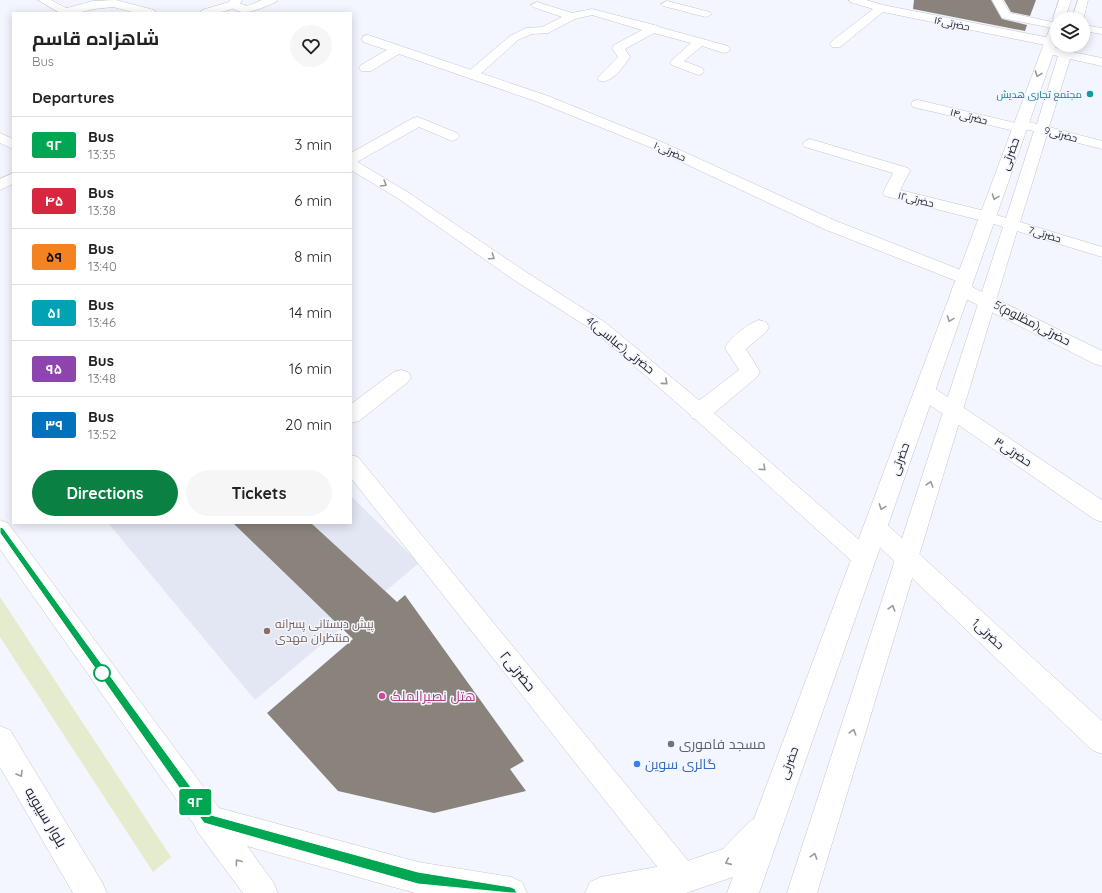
<!DOCTYPE html>
<html lang="en">
<head>
<meta charset="utf-8">
<style>
  body { margin:0; font-family:Quicksand,Cairo,sans-serif; background:#f6f6f6; color:#222; height:100vh; display:flex; flex-direction:column; font-size:15px; white-space:nowrap }
  * { box-sizing:border-box; margin:0 }
  p { font-size:13px; color:#767676 }
  .icon { flex:none; width:22px; height:22px; fill:none; stroke:currentColor; stroke-width:2; stroke-linecap:round; stroke-linejoin:round }
  .map { position:relative; flex:1; overflow:hidden }
  .sheet { position:absolute; left:12px; top:12px; width:340px; height:512px; display:flex; flex-direction:column; background:#fff; border-radius:0px; box-shadow:0 2px 10px #0003 }
  .sheet>* { flex:none }
  .badge { padding:0 8px; border-radius:3px; font-size:14px; line-height:26px }
  .tools { position:absolute; left:1050px; top:12px; display:grid; gap:8px }
  .tools a { display:grid; place-items:center; width:40px; height:40px; border-radius:50%; background:#fff; box-shadow:0 2px 10px #0003; font-size:20px }
  .map>.badge { position:absolute; translate:-50% -50%; box-shadow:0 0 0 2px #fff }
  h2 { padding:0 20px; font-size:15px; line-height:36px }
  .round { display:grid; place-items:center; flex:none; width:42px; height:42px; border-radius:21px; background:#f6f6f6 }
  .overview { display:flex; align-items:center; justify-content:space-between; height:68px; padding:0 20px }
  h1 { font-size:19px; font-weight:700; line-height:30px }
  .action { display:flex; gap:8px; margin-top:auto; padding:8px 20px }
  .action a { flex:1; height:46px; border-radius:24px; background:#0b8043; color:#fff; font-size:16px; font-weight:700; line-height:46px; text-align:center }
  .action a+a { background:#f6f6f6; color:#222 }
  ul { padding:0; list-style:none }
  li { display:flex; align-items:center; gap:12px; height:56px; padding:0 20px; border-top:1px solid #e0e0e0 }
  li div { flex:1 }
  li b { display:block; font-size:15px }
  li em { font-style:normal }
  li .badge { min-width:44px; font-weight:700; text-align:center }
  .map>svg:first-child { display:block }
</style>
</head>
<body>
<div class="map">
<svg width="1102" height="893" viewBox="0 0 1102 893">
  <rect width="100%" height="100%" fill="#f3f6fe"/>
  <polygon fill="#e2e7f3" points="351,496 419,563 255,700 108,523 351,523"/>
  <polygon fill="#e5eccd" points="0,597 171,857 153,872 0,637"/>
  <g fill="#8a837b">
    <polygon points="914,0 991,0 1002,19 1027,25 1025,31 913,9"/>
    <polygon points="1004,0 1036,0 1030,16 1011,12"/>
    <polygon points="233,523 311,523 397,602 405,595 524,761 510,769 526,791 434,813 338,791 267,713 353,639"/>
  </g>
  <g fill="none" stroke-linecap="round" stroke-linejoin="round">
    <defs>
      <g id="lane">
        <polygon points="38,0 51,0 72,11 74,13 60,13"/>
        <path d="M262,0h15l-1,2c-15,6 -35,18 -48,2l6,-3 13,5z"/>
        <polygon points="849,0 866,0 883,5 1050,38 1054,40 1056,42 1054,44 1050,46 883,12 840,47 832,47 830,44 832,41 873,9 850,2"/>
        <polygon points="992,0 1002,0 1010,13 1057,23 1057,29 1002,18"/>
        <polygon points="1078,0 1088,0 1083,20 1072,19"/>
        <polygon points="667,1 710,12 712,14 706,17 663,6 661,4"/>
        <path d="M537,2l35,11 20,-4 66,17 1,1 69,19 2,3 -2,3 -4,1 -22,-7 -18,15 18,7 2,3 -2,3 -4,1 -26,-10 -2,-3 21,-19 -37,-10 -29,16 5,8c-7,10 -18,27 -31,24l-2,-3 21,-21 -6,-9 2,-3 28,-15 -50,-15 -17,4 -27,14 -16,1 -14,6 -41,37h-8l-2,-3 2,-3 41,-35 16,-8 16,-1 20,-10 -29,-10 -2,-2z"/>
        <polygon points="1083,25 1102,28 1102,34 1083,31"/>
        <polygon points="1062,45 1074,45 1072,52 1102,58 1102,66 1070,59 1049,127 1102,141 1102,149 1047,135 1020,222 1102,247 1102,257 1017,231 817,893 787,893 1003,227 982,220 979,217 982,214 987,212 1006,218 1034,131 1024,129 1022,126 1024,123 1029,122 1037,124 1058,56 1047,54 1045,51 1047,48 1051,47 1061,49"/>
        <polygon points="0,133 13,139 13,149 0,143"/>
        <polygon points="351,160 356,161 409,193 526,272 606,323 707,407 872,551 875,558 872,565 864,568 856,565 693,417 594,331 514,280 399,199 351,170"/>
        <polygon points="351,455 358,457 694,868 698,878 694,888 684,892 674,888 351,478"/>
      </g>
      <g id="street">
        <polygon points="116,0 154,10 156,13 136,13 113,7 94,9 77,13 61,12 63,9 93,1"/>
        <polygon points="230,0 242,0 238,7 218,13 200,13 202,10 229,2"/>
        <polygon points="368,35 548,96 662,142 836,221 971,274 974,278 971,282 965,284 959,282 824,229 652,148 538,102 399,54 371,71 361,71 359,68 361,65 387,50 363,42 362,39 363,36"/>
        <polygon points="918,100 1024,125 1026,128 1024,131 1019,132 913,107 911,104 913,101"/>
        <polygon points="418,117 457,133 460,136 457,139 452,141 419,127 357,162 351,164 351,153 413,118"/>
        <polygon points="810,139 908,168 910,171 900,190 993,213 995,217 993,221 987,222 885,196 883,193 893,173 805,147 802,144 805,141"/>
        <polygon points="13,173 13,184 0,190 0,179"/>
        <polygon points="961,283 968,285 1102,351 1102,366 1095,364 954,293 952,289 954,285"/>
        <path d="M759,320l7,2 3,5 -3,5 -20,17 14,23 -3,5 -49,41 -8,2 -8,-2 -3,-6 3,-6 47,-36 -14,-22c6,-11 22,-24 34,-28z"/>
        <polygon points="401,370 408,372 411,377 408,382 359,421 351,423 351,404 394,372"/>
        <polygon points="924,383 931,386 1102,500 1102,522 1094,519 917,396 914,391 917,386"/>
        <polygon points="875,518 883,521 1102,721 1102,754 1092,750 867,535 863,528 867,521"/>
      </g>
      <g id="secondary">
        <polygon points="1059,0 1071,0 1065,19 1057,19 1057,43 759,893 727,893 733,877 686,893 585,893 590,882 601,877 684,862 723,849 750,821 754,819 1051,25 1055,22 1053,19"/>
        <polygon points="0,520 8,523 219,808 418,862 511,877 522,882 527,893 415,893 247,846 273,882 278,893 243,893 197,831 195,826 0,549"/>
        <polygon points="0,726 10,730 102,882 107,893 73,893 0,767"/>
      </g>
    </defs>
    <use href="#lane" stroke="#c3c6d0" stroke-width="1"/>
    <use href="#street" stroke="#c3c6d0" stroke-width="1"/>
    <use href="#secondary" stroke="#c3c6d0" stroke-width="1"/>
    <use href="#lane" fill="#fff" fill-rule="evenodd"/>
    <use href="#street" fill="#fff" fill-rule="evenodd"/>
    <use href="#secondary" fill="#fff" fill-rule="evenodd"/>
  </g>
  <defs><path id="oneway-chevron" d="M-2-3.5L2.5 0L-2 3.5" fill="none" stroke-width="1.6" stroke-linecap="round" stroke-linejoin="round"/></defs>
  <g stroke="#98999b">
    <use href="#oneway-chevron" transform="translate(1038 74) rotate(110)"/>
    <use href="#oneway-chevron" transform="translate(384 184) rotate(31)"/>
    <use href="#oneway-chevron" transform="translate(995 197) rotate(110)"/>
    <use href="#oneway-chevron" transform="translate(492 257) rotate(34)"/>
    <use href="#oneway-chevron" transform="translate(950 319) rotate(110)"/>
    <use href="#oneway-chevron" transform="translate(665 382) rotate(41)"/>
    <use href="#oneway-chevron" transform="translate(763 468) rotate(42)"/>
    <use href="#oneway-chevron" transform="translate(930 484) rotate(-73)"/>
    <use href="#oneway-chevron" transform="translate(882 507) rotate(110)"/>
    <use href="#oneway-chevron" transform="translate(892 608) rotate(-73)"/>
    <use href="#oneway-chevron" transform="translate(853 732) rotate(-73)"/>
    <use href="#oneway-chevron" transform="translate(20 774) rotate(59)"/>
    <use href="#oneway-chevron" transform="translate(814 856) rotate(-73)"/>
    <use href="#oneway-chevron" transform="translate(238 862) rotate(-126)"/>
    <use href="#oneway-chevron" transform="translate(728 862) rotate(156)"/>
  </g>
  <polygon fill="#00a651" stroke="#fff" points="0,527 3,528 211,815 418,872 511,887 515,889 517,893 511,893 418,884 204,823 0,533"/>
  <circle fill="#0f9aa8" stroke="#f3f6fe" stroke-width="1.5" cx="1090" cy="94" r="4"/>
  <circle fill="#8d6e63" stroke="#f3f6fe" stroke-width="1.5" cx="267" cy="631" r="4"/>
  <circle fill="#fff" stroke="#00a651" stroke-width="2" cx="102" cy="673" r="8"/>
  <circle fill="#d1479c" stroke="#f3f6fe" stroke-width="1.5" cx="382" cy="696" r="4"/>
  <circle fill="#6b7280" stroke="#f3f6fe" stroke-width="1.5" cx="671" cy="744" r="4"/>
  <circle fill="#3f7fe0" stroke="#f3f6fe" stroke-width="1.5" cx="637" cy="764" r="4"/>
  <g text-anchor="middle" stroke-width="3" stroke-linejoin="round" paint-order="stroke">
    <g font-size="10" fill="#1b1d20" stroke="#f3f6fe">
      <text transform="translate(952 23) rotate(12)" y="4">حضرتی۱۶</text>
      <text transform="translate(969 116) rotate(14)" y="4">حضرتی۱۴</text>
      <text transform="translate(1061 134) rotate(15)" y="4">9حضرتی</text>
      <text transform="translate(670 151) rotate(24)" y="4">حضرتی۱۰</text>
      <text transform="translate(916 199) rotate(14)" y="4">حضرتی۱۲</text>
      <text transform="translate(1045 234) rotate(17)" y="4">7حضرتی</text>
    </g>
    <g font-size="10" fill="#0d838f" stroke="#f3f6fe" text-anchor="end">
      <text x="1082" y="98">مجتمع تجاری هدیش</text>
    </g>
    <g font-size="12" fill="#1b1d20" stroke="#f3f6fe">
      <text transform="translate(1010 154) rotate(-70)" y="4">حضرتی</text>
      <text transform="translate(1032 323) rotate(27)" y="4">5حضرتی(مظلوم)</text>
      <text transform="translate(620 345) rotate(39)" y="4">4حضرتی(عباسی)</text>
      <text transform="translate(1013 452) rotate(34)" y="4">حضرتی۳</text>
      <text transform="translate(900 459) rotate(-70)" y="4">حضرتی</text>
      <text transform="translate(988 634) rotate(43)" y="4">1حضرتی</text>
      <text transform="translate(789 763) rotate(-70)" y="4">حضرتی</text>
    </g>
    <g font-size="12" fill="#785e54" stroke="#f3f6fe" text-anchor="start">
      <text x="275" y="628">پیش دبستانی پسرانه<tspan x="275" dy="14">منتظران مهدی</tspan></text>
    </g>
    <g font-size="14" fill="#1b1d20" stroke="#f3f6fe">
      <text transform="translate(518 671) rotate(51)" y="5">حضرتی۲</text>
      <text transform="translate(46 817) rotate(59)" y="5">بلوار سیبویه</text>
    </g>
    <g font-size="14" fill="#b23c85" stroke="#f3f6fe" text-anchor="start">
      <text x="390" y="701">هتل نصیرالملک</text>
    </g>
    <g font-size="14" fill="#5b616d" stroke="#f3f6fe" text-anchor="start">
      <text x="679" y="749">مسجد فاموری</text>
    </g>
    <g font-size="14" fill="#366cbe" stroke="#f3f6fe" text-anchor="start">
      <text x="645" y="769">گالری سوین</text>
    </g>
  </g>
</svg>
<div class="tools">
<a><svg class="icon" aria-label="layers" viewBox="0 0 24 24"><path d="M12 4l9 5-9 5-9-5zM3 14l9 5 9-5"/></svg></a>
</div>
<b class="badge" style="left:195px;top:802px;background:#00a651;color:#fff">۹۲</b>
<section class="sheet">
<div class="overview"><div><h1>شاهزاده قاسم</h1><p>Bus</p></div><a class="round"><svg class="icon" aria-label="heart" viewBox="0 0 24 24"><path d="M12 20l-8-8c-3-5 5-10 8-4 3-6 11-1 8 4z"/></svg></a></div>
<h2>Departures</h2>
<ul>
<li><span class="badge" style="background:#00a651;color:#fff">۹۲</span><div><b>Bus</b><p>13:35</p></div><em>3 min</em></li>
<li><span class="badge" style="background:#d7263d;color:#fff">۴۵</span><div><b>Bus</b><p>13:38</p></div><em>6 min</em></li>
<li><span class="badge" style="background:#f58220;color:#111">۵۹</span><div><b>Bus</b><p>13:40</p></div><em>8 min</em></li>
<li><span class="badge" style="background:#00a3b4;color:#fff">۵۱</span><div><b>Bus</b><p>13:46</p></div><em>14 min</em></li>
<li><span class="badge" style="background:#8e44ad;color:#fff">۹۵</span><div><b>Bus</b><p>13:48</p></div><em>16 min</em></li>
<li><span class="badge" style="background:#0072bc;color:#fff">۳۹</span><div><b>Bus</b><p>13:52</p></div><em>20 min</em></li>
</ul>
<div class="action"><a>Directions</a><a>Tickets</a></div>
</section>
</div>
</body>
</html>
